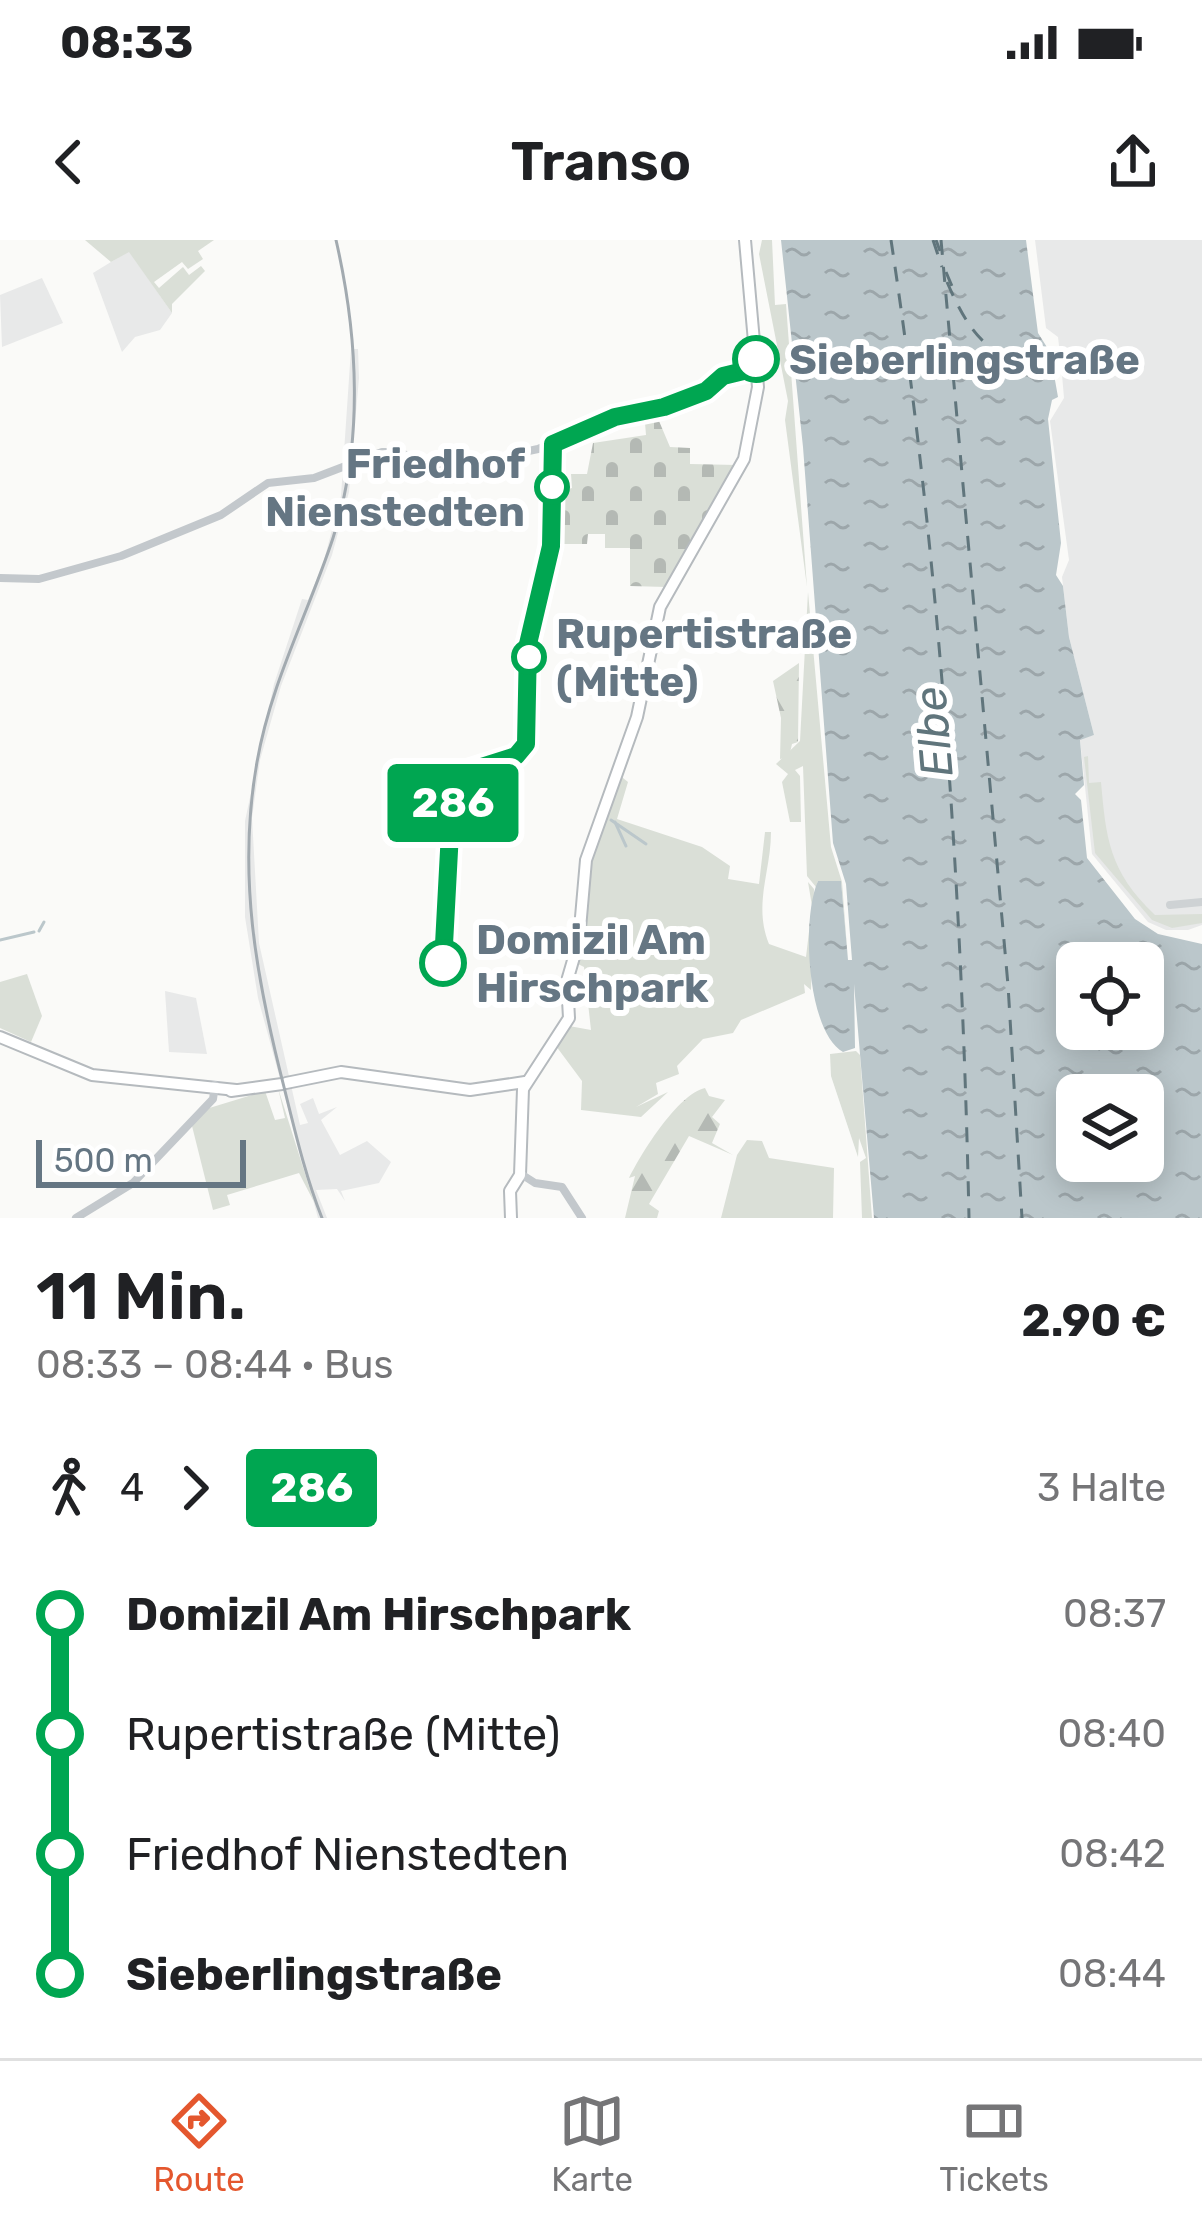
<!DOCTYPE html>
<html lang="de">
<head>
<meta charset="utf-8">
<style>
  body { margin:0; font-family:Rubik,sans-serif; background:#f6f6f6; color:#202124; height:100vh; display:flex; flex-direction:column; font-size:45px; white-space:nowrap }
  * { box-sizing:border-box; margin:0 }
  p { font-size:39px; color:#757577 }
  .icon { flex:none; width:66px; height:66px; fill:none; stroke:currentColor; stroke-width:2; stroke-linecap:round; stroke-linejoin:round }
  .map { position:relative; height:978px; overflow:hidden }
  .sheet { display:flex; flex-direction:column; background:#fff; flex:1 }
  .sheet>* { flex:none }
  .badge { padding:0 24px; border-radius:9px; font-size:42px; line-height:78px }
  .tools { position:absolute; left:1056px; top:702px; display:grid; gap:24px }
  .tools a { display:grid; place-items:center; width:108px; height:108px; border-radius:18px; background:#fff; box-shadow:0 6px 30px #0003; font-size:60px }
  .scale { position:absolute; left:36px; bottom:30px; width:210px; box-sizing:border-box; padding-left:12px; border:6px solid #657683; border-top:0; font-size:33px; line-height:42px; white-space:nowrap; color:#657683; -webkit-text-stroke:9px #fff; paint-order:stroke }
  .map>.badge { position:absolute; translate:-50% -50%; box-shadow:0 0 0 6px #fff }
  .legs { display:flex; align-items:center; gap:18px; height:132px; padding:0 36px; font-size:39px }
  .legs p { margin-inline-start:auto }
  .headline { display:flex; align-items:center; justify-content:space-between; height:204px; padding:0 36px }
  h1 { font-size:66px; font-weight:600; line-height:90px }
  ul { padding:0 36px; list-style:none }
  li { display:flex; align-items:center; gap:42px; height:120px; font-size:45px }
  li i { display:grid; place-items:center; width:18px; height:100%; margin:0 15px; background:currentColor }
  li i::after { content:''; width:30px; height:30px; margin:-15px; border:9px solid; border-radius:50%; background:#fff }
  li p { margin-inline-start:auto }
  li:first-child i { background:linear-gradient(#0000 50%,currentColor 0) }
  li:last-child i { background:linear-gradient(currentColor 50%,#0000 0) }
  .status { display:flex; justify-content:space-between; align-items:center; height:84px; padding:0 60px; background:#fff; direction:ltr }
  .status svg { height:33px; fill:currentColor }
  header { display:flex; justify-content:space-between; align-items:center; height:156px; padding:0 36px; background:#fff; font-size:54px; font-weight:600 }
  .menu { display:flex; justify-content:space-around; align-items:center; height:168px; border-top:3px solid #e0e0e0; background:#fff; font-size:33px; color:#757577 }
  .menu a { display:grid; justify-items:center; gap:6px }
  .menu .current { color:#e4572e }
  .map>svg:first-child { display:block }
</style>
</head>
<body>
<div class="status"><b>08:33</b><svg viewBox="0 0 49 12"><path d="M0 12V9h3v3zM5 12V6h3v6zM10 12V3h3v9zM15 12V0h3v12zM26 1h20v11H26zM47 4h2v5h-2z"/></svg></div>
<header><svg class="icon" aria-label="back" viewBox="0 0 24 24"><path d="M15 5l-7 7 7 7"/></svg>Transo<svg class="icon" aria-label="share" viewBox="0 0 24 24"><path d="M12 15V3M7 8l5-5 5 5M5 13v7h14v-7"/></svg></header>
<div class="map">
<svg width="1202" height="978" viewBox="0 0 1202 978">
  <defs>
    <pattern id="forest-firs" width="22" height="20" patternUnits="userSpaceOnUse" patternTransform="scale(3)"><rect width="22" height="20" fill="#dadfd7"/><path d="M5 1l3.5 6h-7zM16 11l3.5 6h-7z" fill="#b4b9b4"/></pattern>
    <pattern id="cemetery-stones" width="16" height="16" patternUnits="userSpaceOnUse" patternTransform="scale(3)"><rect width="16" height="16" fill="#dadfd7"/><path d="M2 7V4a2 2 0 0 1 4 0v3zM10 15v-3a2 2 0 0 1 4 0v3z" fill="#b4b9b4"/></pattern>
    <pattern id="water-ripples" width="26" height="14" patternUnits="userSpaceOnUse" patternTransform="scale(3)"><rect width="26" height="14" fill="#bbc7cb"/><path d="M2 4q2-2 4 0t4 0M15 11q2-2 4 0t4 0" fill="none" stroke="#9ca6aa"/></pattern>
  </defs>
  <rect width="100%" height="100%" fill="#fafaf8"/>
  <g fill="#e8e9e9">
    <polygon points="1035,0 1202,0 1202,685 1188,690 1166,690 1148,682 1092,614 1080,499 1094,495 1069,397 1062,337 1069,320 1050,181 1064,158 1061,123 1058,97 1046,88"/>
    <polygon points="129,11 172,73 160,90 135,97 122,112 93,33"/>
    <polygon points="42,38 63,83 2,107 0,55"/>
    <polygon points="351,109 358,109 359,138 349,252 332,315 281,446 260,520 252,578 259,703 300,885 308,883 300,864 313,858 319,874 337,867 321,880 340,915 367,901 391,922 379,943 341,951 345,961 337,949 316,950 327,978 318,978 258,758 245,677 245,581 274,444 302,359 308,360 323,324 341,256"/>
    <polygon points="165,751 196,758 207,814 169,812"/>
  </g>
  <g fill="#dadfd7">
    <polygon points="85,0 214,0 198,11 203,19 188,29 182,22 154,42 159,48 183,27 189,35 201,26 205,31 172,64 172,73 129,12 111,22"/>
    <polygon points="762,0 772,0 775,65 786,64 807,347 785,180 788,161 759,14"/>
    <polygon points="808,352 831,607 842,642 848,721 841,641 818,641 816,647 807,636 803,526 795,530 800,536 801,582 790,582 782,542 788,534 776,524 800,501"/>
    <path d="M1088,516l1,27 12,-1c5,54 7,89 54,133l47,-1v9l-30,5 -20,-8 -57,-67 -11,-96z"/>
    <path d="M618,534l10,8 -11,37 85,28 28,19 -2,13 31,5 6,-52h6c0,40 -18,72 -2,112l37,13 6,-51 -4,-24 6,7 -3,101 -7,-6 1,9 -64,27 -8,13 -30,6 -26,27 2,8 -23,9 2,11 -22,13 32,-15 -27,25 -60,-7 1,-29 -26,-35 13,-20 22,4 -7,-63 -8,-4 12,-100z"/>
    <polygon points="27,734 42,776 31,802 0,788 0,742"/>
    <polygon points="856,811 860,815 872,978 862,978 860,922 866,918 859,898 858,917 831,836 830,814"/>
    <polygon points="278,848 314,962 299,933 227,955 230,965 213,970 191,882 206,869 265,851 275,880 285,878"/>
    <polygon points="747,900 762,901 769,918 834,928 833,978 721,978 737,915"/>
  </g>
  <g fill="url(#forest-firs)">
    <polygon points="799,423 798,502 792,504 789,517 780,519 781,478 773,441"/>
    <path d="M705,848l4,8 16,4 -13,17 8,7 -8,19 21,12 -44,-19 -40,68 10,7 -2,7h-32l10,-42 -6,2c13,-26 49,-84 76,-90z"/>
  </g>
  <polygon fill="url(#cemetery-stones)" points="659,181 670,207 690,208 690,224 737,225 666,347 630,346 630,308 605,308 605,294 588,294 587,304 554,304 555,253 572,248 571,234 587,234 593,203 646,195 645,183"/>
  <path fill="url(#water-ripples)" fill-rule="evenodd" d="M781,0h245l12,93 12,19 8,45 -6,3 -4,19 13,124 -5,32 7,11 6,51 25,98 -14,5 4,45 -9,9 6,6 6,58 48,61 23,15 44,10v274h-328l-20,-234 1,64 -12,4c-36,-20 -42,-134 -25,-171h23l7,79h4l-6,-76 -13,-41 -30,-396zM1077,723h66v66h-66zM1077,855h66v66h-66z"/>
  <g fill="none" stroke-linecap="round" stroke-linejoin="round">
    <g stroke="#bbc7cb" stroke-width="3">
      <polyline points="611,580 646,604"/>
      <polyline points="615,582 626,606"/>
      <polyline points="39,691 44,682"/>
      <polyline points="0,700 34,692"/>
    </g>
    <g stroke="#60757c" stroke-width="3" stroke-dasharray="15 12" stroke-linecap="butt">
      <path d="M891,0c49,324 71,651 78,978"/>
      <polyline points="933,0 942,27"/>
      <polyline points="936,0 940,11"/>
      <polyline points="941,0 1008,745 1022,978"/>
      <polyline points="946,32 954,51"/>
      <path d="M947,42c20,46 39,77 92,84"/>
    </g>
    <polyline stroke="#ced2d4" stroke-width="8" points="1170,665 1202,662"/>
    <defs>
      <g id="major">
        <polyline points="0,797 92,835 236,850"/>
        <polyline points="286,843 341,832 470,850 525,842"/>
        <polyline points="231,851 282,844"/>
        <polyline points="511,978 510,951 520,935 523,849 569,778 567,741 579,700 586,620 637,477 660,367 744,219 758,147 745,0"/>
      </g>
    </defs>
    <use href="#major" stroke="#b5babe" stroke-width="14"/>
    <g stroke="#c3c8cc" stroke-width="8">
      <polyline points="0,338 39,339 121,316 221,275 268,243 314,238 382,212 400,212 425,225 457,226 538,209 615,177 659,169 707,151 723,136 756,128"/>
      <polyline points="521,934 535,943 562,947 582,978"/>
      <polyline points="76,978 133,943 213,859 215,845"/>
    </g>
    <use href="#major" stroke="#fff" stroke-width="10"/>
    <path stroke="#a2aab0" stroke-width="3" d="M322,978c-17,-43 -27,-87 -38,-131 -28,-109 -47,-213 -27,-325 14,-80 51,-148 76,-224 31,-96 25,-202 3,-298"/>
  </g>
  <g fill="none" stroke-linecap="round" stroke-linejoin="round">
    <defs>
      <polyline id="line-1" points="443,723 453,536 516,516 526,504 528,404 551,306 553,204 615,177 664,167 706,151 723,136 756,128 756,119"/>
    </defs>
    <use href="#line-1" stroke="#fff" stroke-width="27"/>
    <use href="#line-1" stroke="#00a651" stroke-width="18"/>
  </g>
  <g fill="#fff" stroke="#00a651" stroke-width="6">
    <circle cx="756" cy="119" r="21"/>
    <circle cx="552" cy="247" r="15"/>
    <circle cx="529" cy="417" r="15"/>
    <circle cx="443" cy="723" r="21"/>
  </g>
  <g text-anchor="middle" stroke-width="12" stroke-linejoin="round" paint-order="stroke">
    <g font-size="42" font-weight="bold" fill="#657683" stroke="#fff" text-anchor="start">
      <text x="789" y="134">Sieberlingstraße</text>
      <text x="525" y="238" text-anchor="end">Friedhof<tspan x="525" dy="48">Nienstedten</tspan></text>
      <text x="556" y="408">Rupertistraße<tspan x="556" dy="48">(Mitte)</tspan></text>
      <text x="476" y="714">Domizil Am<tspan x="476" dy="48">Hirschpark</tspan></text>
    </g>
    <g font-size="45" font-style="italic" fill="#60757c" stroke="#fff">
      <text transform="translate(933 492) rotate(-95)" y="16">Elbe</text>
    </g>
  </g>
</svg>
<div class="tools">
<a><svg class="icon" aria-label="locate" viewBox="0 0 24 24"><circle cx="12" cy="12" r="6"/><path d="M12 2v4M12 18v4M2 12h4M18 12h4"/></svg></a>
<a><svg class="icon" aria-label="layers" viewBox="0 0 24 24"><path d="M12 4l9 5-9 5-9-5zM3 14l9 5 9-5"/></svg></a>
</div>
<div class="scale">500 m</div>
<b class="badge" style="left:453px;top:563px;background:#00a651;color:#fff">286</b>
</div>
<section class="sheet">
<div class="headline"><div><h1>11 Min.</h1><p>08:33 – 08:44 · Bus</p></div><b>2.90 €</b></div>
<div class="legs"><svg class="icon" aria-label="walk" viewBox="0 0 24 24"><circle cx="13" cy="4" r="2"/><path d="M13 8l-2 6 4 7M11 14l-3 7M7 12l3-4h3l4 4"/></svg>4<svg class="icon" aria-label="forward" viewBox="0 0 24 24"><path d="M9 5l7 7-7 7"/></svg><b class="badge" style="background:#00a651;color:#fff">286</b><p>3 Halte</p></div>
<ul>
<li><i style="color:#00a651"></i><b>Domizil Am Hirschpark</b><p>08:37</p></li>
<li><i style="color:#00a651"></i><span>Rupertistraße (Mitte)</span><p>08:40</p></li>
<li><i style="color:#00a651"></i><span>Friedhof Nienstedten</span><p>08:42</p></li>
<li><i style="color:#00a651"></i><b>Sieberlingstraße</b><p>08:44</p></li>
</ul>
</section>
<nav class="menu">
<a class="current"><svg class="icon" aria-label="directions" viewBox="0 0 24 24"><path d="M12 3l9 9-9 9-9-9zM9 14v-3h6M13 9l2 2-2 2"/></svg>Route</a>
<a><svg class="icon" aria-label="map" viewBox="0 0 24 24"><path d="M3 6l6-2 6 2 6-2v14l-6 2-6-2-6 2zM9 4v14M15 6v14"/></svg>Karte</a>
<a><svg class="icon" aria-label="tickets" viewBox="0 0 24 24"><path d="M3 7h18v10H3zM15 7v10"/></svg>Tickets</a>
</nav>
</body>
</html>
